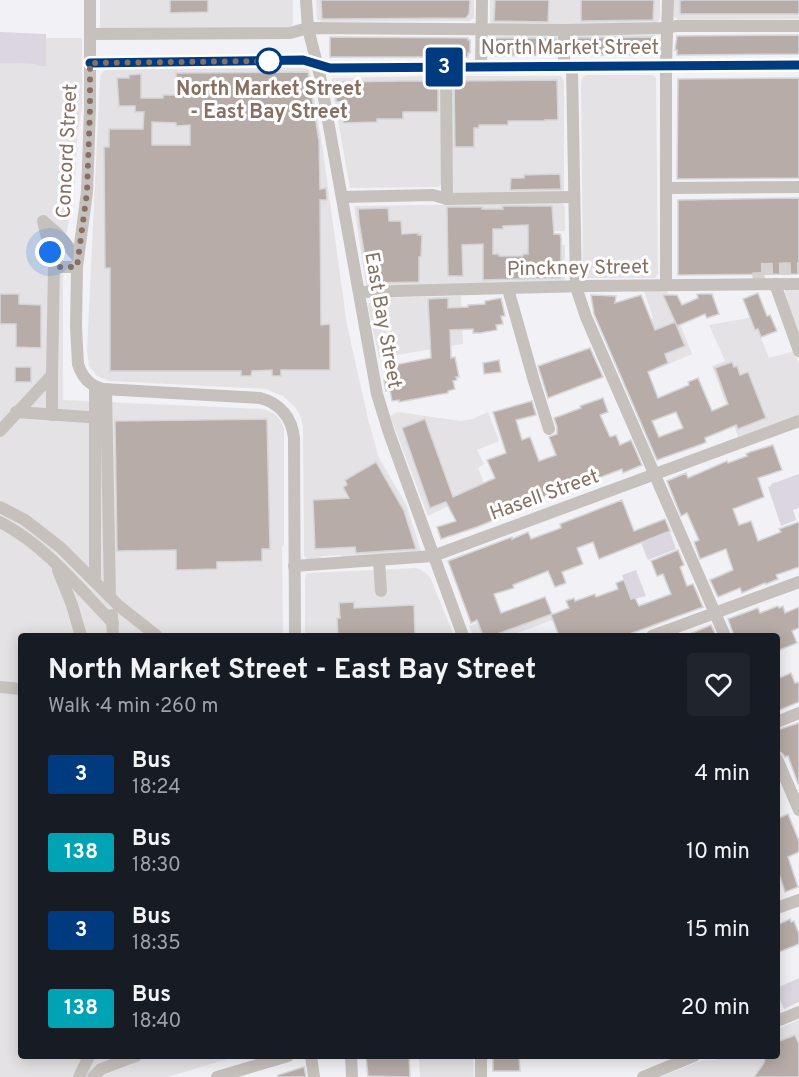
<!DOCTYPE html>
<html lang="en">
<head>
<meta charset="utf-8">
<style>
  body { margin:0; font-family:Overpass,sans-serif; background:#20242c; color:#f1f3f6; height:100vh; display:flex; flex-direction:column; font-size:22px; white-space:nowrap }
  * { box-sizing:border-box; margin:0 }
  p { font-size:20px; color:#9ea1a6 }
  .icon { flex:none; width:33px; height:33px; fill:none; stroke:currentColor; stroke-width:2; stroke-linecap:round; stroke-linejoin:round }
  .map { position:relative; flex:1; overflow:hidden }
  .drawer { position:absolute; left:18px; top:633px; width:762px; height:426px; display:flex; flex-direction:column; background:#171b24; border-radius:6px; box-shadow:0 3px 15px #0003 }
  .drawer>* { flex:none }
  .badge { padding:0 12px; border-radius:4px; font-size:21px; line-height:39px }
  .you { position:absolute; width:30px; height:30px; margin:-15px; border:4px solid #fff; border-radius:50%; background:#1a73e8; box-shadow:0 0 0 9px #1a73e833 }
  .map>.badge { position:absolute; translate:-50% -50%; box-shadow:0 0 0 3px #fff }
  .round { display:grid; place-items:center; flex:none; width:63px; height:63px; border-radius:6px; background:#20242c }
  .head { display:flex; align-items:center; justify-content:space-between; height:102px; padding:0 30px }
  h1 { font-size:28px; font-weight:700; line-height:45px }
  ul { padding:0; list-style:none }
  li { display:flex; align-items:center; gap:18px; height:78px; padding:0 30px }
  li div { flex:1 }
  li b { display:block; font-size:22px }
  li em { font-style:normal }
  li .badge { min-width:66px; font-weight:700; text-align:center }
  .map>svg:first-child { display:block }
</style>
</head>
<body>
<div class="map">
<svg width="799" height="1077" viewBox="0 0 799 1077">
  <rect width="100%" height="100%" fill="#f2f2f6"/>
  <g fill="#e4e2e4">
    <polygon points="100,0 293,0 293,23 291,28 100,29"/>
    <polygon points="316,0 474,0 474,18 469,21 322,22 317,19"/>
    <polygon points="490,0 660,0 660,17 658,23 493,27 490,21"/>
    <polygon points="674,0 799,0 799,19 679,20 674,17"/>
    <polygon points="572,35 655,35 658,38 658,53 654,56 573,56 569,54 570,37"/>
    <polygon points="492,36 557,36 558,37 559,55 558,56 493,56 490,54 490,39"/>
    <polygon points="46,38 82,38 82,105 77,140 75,183 67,231 60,246 63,253 63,400 263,409 275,414 281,421 284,429 284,544 282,548 283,636 21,636 21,1056 237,1056 168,1077 0,1077 0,63 34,64 38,66 46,65"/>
    <polygon points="307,68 310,71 322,144 347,325 368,419 379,458 406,504 421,551 346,558 340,555 324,556 317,559 306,559 304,555 303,427 300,415 295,407 283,396 266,389 110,381 97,376 89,366 87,351 100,77 103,71 109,69"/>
    <polygon points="587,75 653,75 656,78 658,274 655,278 585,278 583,276 581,82 583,77"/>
    <polygon points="441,76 443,183 438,187 350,188 331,81 333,78"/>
    <polygon points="453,76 560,76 562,77 564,82 564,194 453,196 451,77"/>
    <polygon points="562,203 565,207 565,231 530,230 530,244 565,245 565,280 563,283 366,286 354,207 355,206"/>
    <polygon points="799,289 799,337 785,293 785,290"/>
    <polygon points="644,291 667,291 692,354 657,369 640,326 653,318"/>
    <polygon points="461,296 463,344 379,358 368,306 370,301 373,298"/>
    <polygon points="753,317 769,358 794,351 799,364 799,415 738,437 712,366 725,361 709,325"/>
    <polygon points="398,412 461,421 472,419 488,412 499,441 477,450 484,464 478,468 484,483 455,495 457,502 428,516 390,416"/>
    <polygon points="416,568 422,570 430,577 454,636 305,636 305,578 307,573"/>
    <polygon points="544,597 553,620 509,636 473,636 469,626"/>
    <polygon points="799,1020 799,1077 660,1077 703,1060 715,1060 725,1056 777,1056 777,1029"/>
    <polygon points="419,1056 473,1056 474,1077 420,1077"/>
  </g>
  <g fill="#dbd6e0">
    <polygon points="0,32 46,34 46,66 38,66 34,64 0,63"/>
    <polygon points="799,474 799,508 793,510 796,520 781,526 768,487 771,486 771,484"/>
    <polygon points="670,532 676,549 648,560 641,543"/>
    <polygon points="636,570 646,596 633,599 631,599 622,575"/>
    <polygon points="799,978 799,1002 784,1009 777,992 777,988"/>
  </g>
  <g fill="#b7aca7" stroke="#d5d5d7" stroke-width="1.5" fill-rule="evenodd">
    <polygon points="170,0 208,0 208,12 170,13"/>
    <polygon points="321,0 470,0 469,14 466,18 322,19"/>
    <polygon points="495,0 549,0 548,22 494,21"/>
    <polygon points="581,0 654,0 653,20 581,21"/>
    <polygon points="683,0 799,0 799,14 680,14 680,1"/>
    <polygon points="799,35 799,54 677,55 677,50 675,50 677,36"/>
    <polygon points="330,37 468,38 468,40 470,40 470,53 468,53 468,57 330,57"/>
    <polygon points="654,37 654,40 656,39 656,51 654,51 654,54 572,55 572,38"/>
    <polygon points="494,38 556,38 556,55 495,56 495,52 491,52 491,40 494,40"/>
    <path d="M308,72l11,69 1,48 6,-1 1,12h-7l1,125 9,-1v46h-49v6h-9v-6l-20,1 -1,5h-10v-5h-131v-103h-5l-1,-121h5v-18h34l1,-17h-9v-6h-16l-2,-28h12v-3l12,-1v24h22v-3h13v-22zM152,122l24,1v3l14,-1v20h-38z"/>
    <polygon points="799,78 799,178 677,179 678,79"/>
    <polygon points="557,80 558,120 545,120 545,121 508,121 508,125 479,125 479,128 474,128 474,147 455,147 454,81"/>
    <polygon points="402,81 438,81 438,112 403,112 403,119 377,119 377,122 343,123 343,112 340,112 340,102 336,101 336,89 342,89 342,82"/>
    <polygon points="559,174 560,175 561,189 510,190 511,178 524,178 524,175"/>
    <polygon points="799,198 799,274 678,275 678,200"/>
    <path d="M502,206h50l2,28h6l1,4v40l-78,2v-36l-21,1 1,31h-15l-1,-69h35v2h21zM528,225v29h-5v2h-24v-2h-6v-25h10v-3z"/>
    <polygon points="388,208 389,221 401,221 402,234 419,233 418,235 422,235 421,257 419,257 419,282 369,283 359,221 358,209"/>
    <polygon points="758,293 767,316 770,315 777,331 761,337 758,329 755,330 743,299"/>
    <polygon points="0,294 19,294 19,304 41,305 41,348 16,347 16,324 0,324"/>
    <polygon points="697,294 712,294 719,314 707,318 705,314 677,326 663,295 677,295 682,305 698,298"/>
    <path d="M591,295l25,1 -1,7 26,-8 14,35 20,-8 10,24 -20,8 3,9 -20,9 10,26 31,-13 -1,-3 10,-4 14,33 16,-7 -13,-36 17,-6 2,5 3,-1 3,9 8,-3 18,46 -28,11 -2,-4 -31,13 1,4 -4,2 -45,16 -63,-146zM676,412l7,16 -24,9 -7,-16z"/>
    <polygon points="448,298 448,308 468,307 468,305 485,304 485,301 501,298 505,316 501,316 503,324 496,325 497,330 480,333 473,333 473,329 450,330 451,358 455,357 459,377 456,377 457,380 453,381 455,389 448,391 448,393 436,395 399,402 399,400 392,401 390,390 386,391 384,380 389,379 387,368 394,367 394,365 431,358 428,299"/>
    <polygon points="590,348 603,377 548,398 538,366"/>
    <polygon points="499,360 501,372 484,374 483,363"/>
    <rect x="15" y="367" width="16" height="15"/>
    <polygon points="603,398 608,412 600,415 610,437 616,435 620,445 631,440 642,465 623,473 622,469 580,485 580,483 541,498 522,506 523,508 477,527 441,539 437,527 456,521 446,502 430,508 402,428 425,419 453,497 495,478 487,460 506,453 493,412 532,401 536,415 516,420 522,440 530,437 539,461 556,455 549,437 557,434 557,427 554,418 581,408 580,406"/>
    <polygon points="267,419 270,549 262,549 262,561 217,562 217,569 176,570 176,550 117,551 115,421"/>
    <polygon points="773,445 782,470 758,478 764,497 733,509 739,525 751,521 758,541 781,532 779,529 799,522 799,567 776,575 778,579 766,584 765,583 742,593 740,588 718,597 710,580 733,570 726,549 700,559 694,542 699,540 687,513 681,516 667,481 686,473 688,478 727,461 728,463 747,456 746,454 750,452"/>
    <polygon points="376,462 404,511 416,549 356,553 355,547 315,549 313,500 349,498 343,487 347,485 345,480"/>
    <polygon points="622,500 634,531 665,519 670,531 599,559 593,542 577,548 583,564 562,572 566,583 555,587 548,571 513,585 514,588 494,594 501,613 545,597 552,614 492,636 483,636 477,620 471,623 448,561 512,537 512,539 528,532 531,539 561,528 560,524"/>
    <polygon points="678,550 684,565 680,567 687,586 693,584 703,607 624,636 617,636 616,634 609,636 559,636 551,615 569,608 566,601 574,598 575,601 595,594 596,597 618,589 616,583 624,580 631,599 635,598 639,606 671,594 663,574 657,576 651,561"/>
    <polygon points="354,602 354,608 414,605 415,636 338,636 337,618 340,618 339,603"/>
    <polygon points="778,606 779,608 783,606 785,613 799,607 799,628 792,631 797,643 777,651 777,636 734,636 728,619 758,608 760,613"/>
    <polygon points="711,625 716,636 685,636"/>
    <polygon points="791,673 795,683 799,682 799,702 777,711 777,679"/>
    <polygon points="799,723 799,784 798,784 788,756 785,757 782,753 777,751 777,730"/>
    <polygon points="788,814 799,841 799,852 788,857 798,887 785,892 777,867 777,819"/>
    <polygon points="790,919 791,922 794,921 799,934 799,944 777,953 777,925"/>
    <polygon points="795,1035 799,1044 799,1077 754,1077 764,1063 765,1056 777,1056 777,1042"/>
    <polygon points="366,1056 409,1056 410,1077 368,1076"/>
    <polygon points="519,1057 520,1071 493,1071 493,1058"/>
    <polygon points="304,1067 306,1077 278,1077 278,1075"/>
  </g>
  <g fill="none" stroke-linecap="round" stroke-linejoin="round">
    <polyline stroke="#d7d1d1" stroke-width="12" stroke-dasharray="12 6" stroke-linecap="butt" points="759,284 758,269 799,268"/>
    <g stroke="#c7c1be" stroke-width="12">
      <path d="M90,0v109l-3,83 -10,75 -1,60 2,37c4,13 12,22 25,25l157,9c20,5 32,20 34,40l1,198"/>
      <polyline points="306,0 308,28 320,76 377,394 389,433 463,636"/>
      <polyline points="564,30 564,67"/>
      <polyline points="90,34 290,33 308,28 564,30 667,28 676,26 799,26"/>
      <polyline points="90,63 303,60 330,68 799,65"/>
      <polyline points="446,67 447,199"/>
      <polyline points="481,67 482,0"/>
      <polyline points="572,67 576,287 586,317 596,340 725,636"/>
      <polyline points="666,188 799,187"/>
      <polyline points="342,197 433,195 447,199 574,197"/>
      <polyline points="77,267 54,267 43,221 57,233 78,258"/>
      <polyline points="775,284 799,351"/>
      <polyline points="666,285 666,65 668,0"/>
      <polyline points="508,289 534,381 549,429"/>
      <polyline points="359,292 588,286 799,284"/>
      <polyline points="106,389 110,597"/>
      <polyline points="16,412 102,418"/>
      <polyline points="52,415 52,375"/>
      <polyline points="0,431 52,375 54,267"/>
      <polyline points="0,507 25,520 61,548 119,606 157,636"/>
      <path d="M0,522c45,23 78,65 113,101"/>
      <polyline points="379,560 381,591"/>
      <polyline points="294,566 433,556 799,421"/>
      <polyline points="58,570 72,605 81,636"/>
      <polyline points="95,581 95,387"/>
      <polyline points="112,615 113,636"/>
      <polyline points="652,636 799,582"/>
      <polyline points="0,687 21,689"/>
      <polyline points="777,722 799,713"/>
      <polyline points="777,759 799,810"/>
      <polyline points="777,908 799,900"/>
      <polyline points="777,1021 799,1012"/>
      <polyline points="311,1056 314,1077"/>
      <polyline points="351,1056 352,1077"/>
      <polyline points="481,1056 481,1077"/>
      <polyline points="79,1077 89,1056"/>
      <polyline points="93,1077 101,1069 136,1056"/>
      <polyline points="217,1077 288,1056"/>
      <polyline points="643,1077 694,1056"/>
    </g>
  </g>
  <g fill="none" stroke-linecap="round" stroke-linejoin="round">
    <defs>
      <polyline id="line" points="90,63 303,60 330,68 799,65"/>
    </defs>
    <use href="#line" stroke="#fff" stroke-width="14"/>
    <use href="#line" stroke="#003b80" stroke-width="9"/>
    <polyline stroke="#866f63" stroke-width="6" stroke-dasharray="0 10.8" points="50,252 54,267 77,267 87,192 90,109 90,63 269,61"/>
  </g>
  <circle fill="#fff" stroke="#003b80" stroke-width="3" cx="269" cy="61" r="12"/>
  <g text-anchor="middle" stroke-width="6" stroke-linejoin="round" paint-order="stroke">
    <g font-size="20" fill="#866f63" stroke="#fff">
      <text x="570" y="54">North Market Street</text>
      <text transform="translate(66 151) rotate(-87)" y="7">Concord Street</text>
      <text transform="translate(578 267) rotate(-1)" y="7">Pinckney Street</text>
      <text transform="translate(384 320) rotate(80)" y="7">East Bay Street</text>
      <text transform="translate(544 494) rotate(-20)" y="7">Hasell Street</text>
    </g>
    <g font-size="20" font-weight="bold" fill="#866f63" stroke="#fff">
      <text x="269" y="95">North Market Street<tspan x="269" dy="23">- East Bay Street</tspan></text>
    </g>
  </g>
</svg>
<div class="you" style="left:50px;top:252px"></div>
<b class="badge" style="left:444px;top:67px;background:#003b80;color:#fff">3</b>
<section class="drawer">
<div class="head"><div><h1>North Market Street - East Bay Street</h1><p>Walk · 4 min · 260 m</p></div><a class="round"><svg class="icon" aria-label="heart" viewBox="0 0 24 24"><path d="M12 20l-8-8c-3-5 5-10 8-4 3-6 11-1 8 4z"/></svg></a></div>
<ul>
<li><span class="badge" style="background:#003b80;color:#fff">3</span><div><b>Bus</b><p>18:24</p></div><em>4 min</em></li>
<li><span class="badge" style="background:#00a3b4;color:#fff">138</span><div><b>Bus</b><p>18:30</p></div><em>10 min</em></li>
<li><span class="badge" style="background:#003b80;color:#fff">3</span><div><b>Bus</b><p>18:35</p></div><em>15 min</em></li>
<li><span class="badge" style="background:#00a3b4;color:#fff">138</span><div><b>Bus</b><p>18:40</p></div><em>20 min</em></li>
</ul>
</section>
</div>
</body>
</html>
